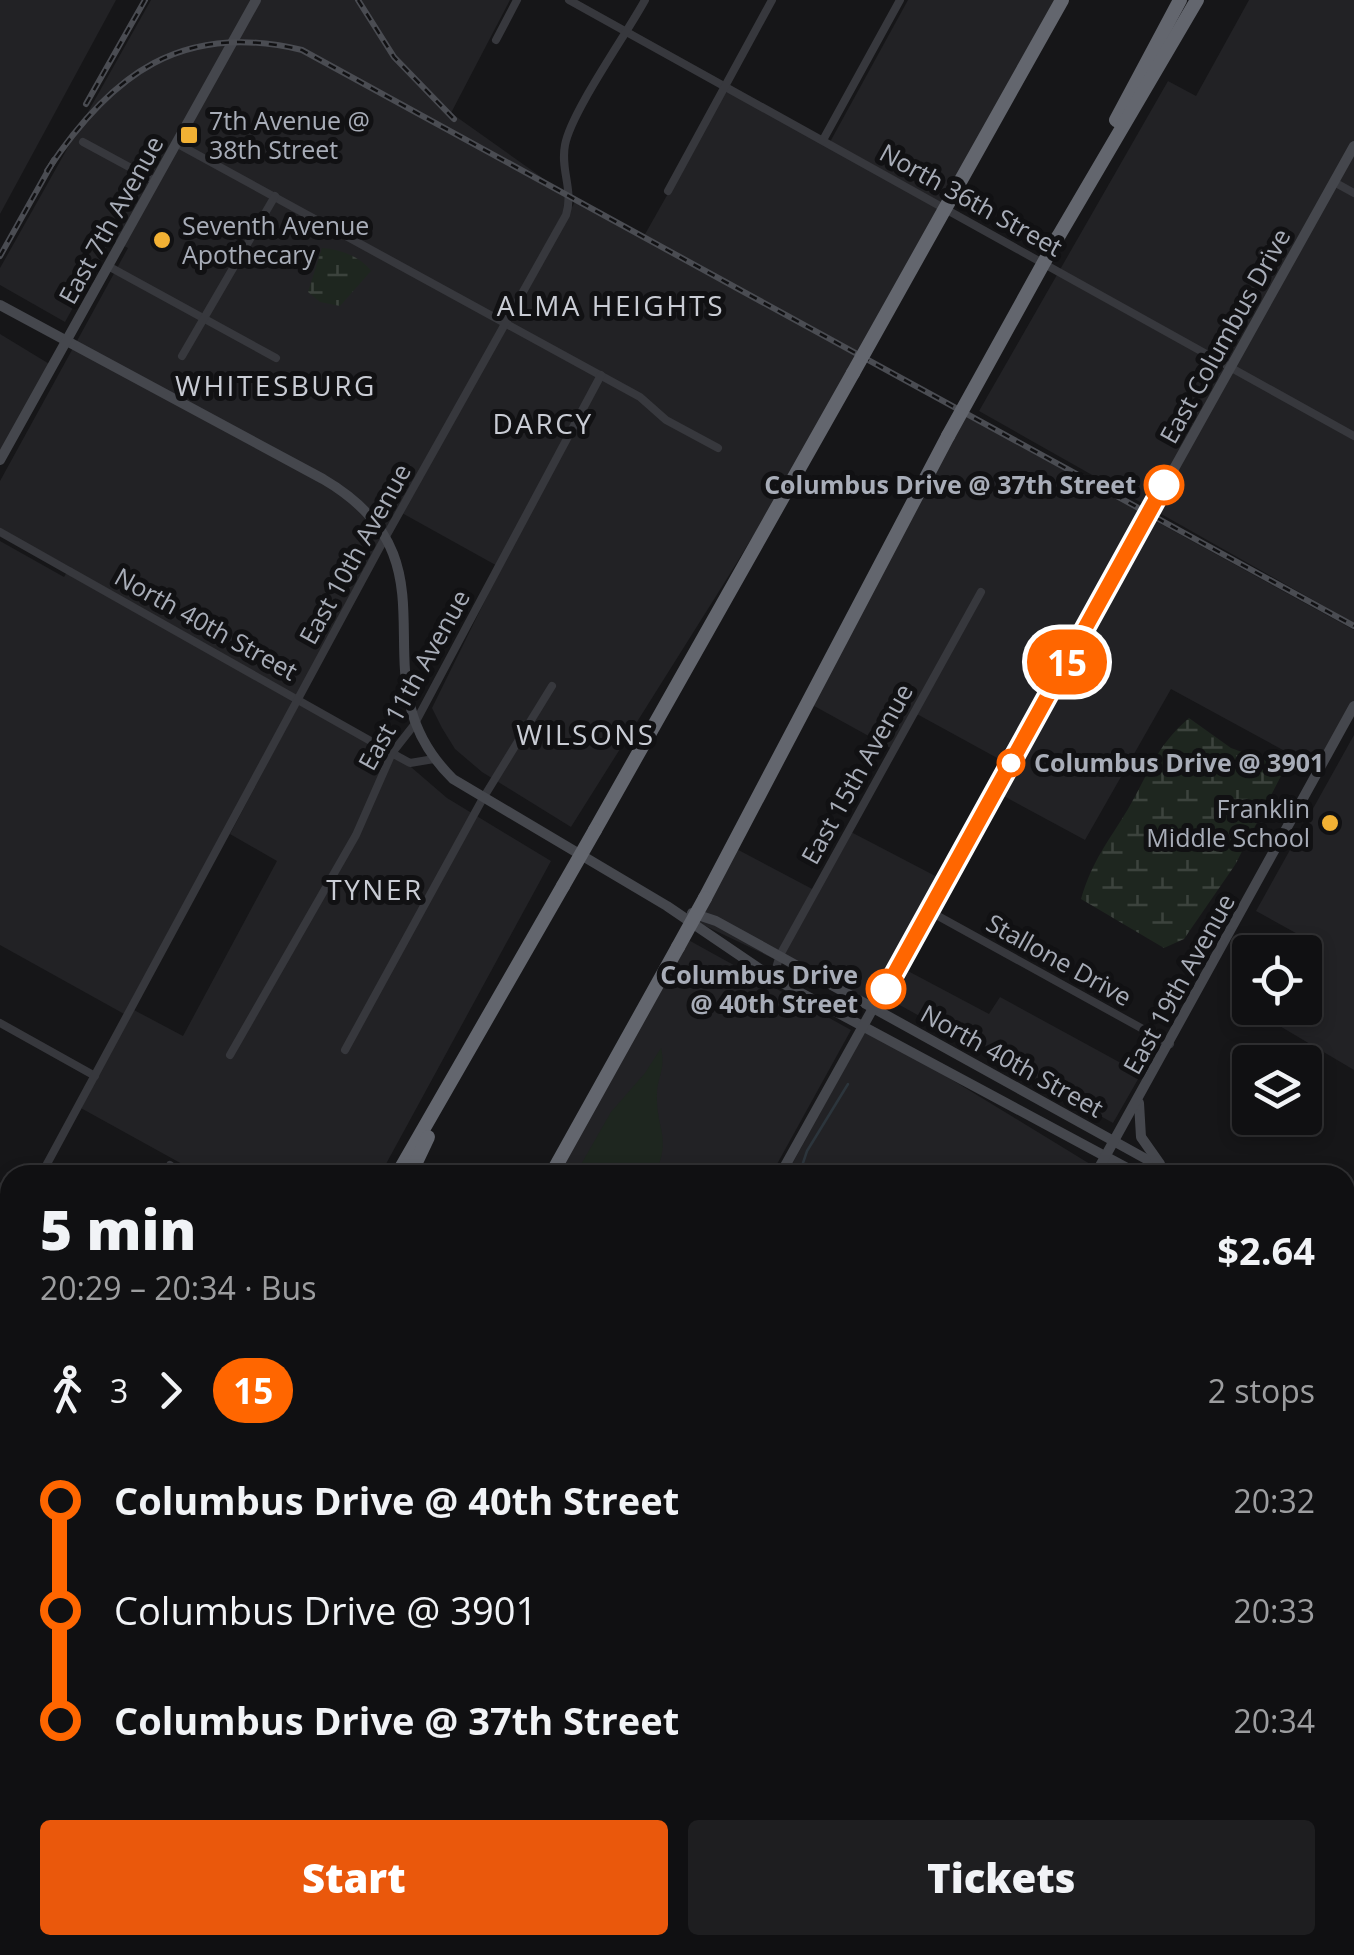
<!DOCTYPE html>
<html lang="en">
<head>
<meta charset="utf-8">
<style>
  body { margin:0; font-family:"Open Sans",sans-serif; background:#1e1e20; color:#f1f3f6; height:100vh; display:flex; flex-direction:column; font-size:38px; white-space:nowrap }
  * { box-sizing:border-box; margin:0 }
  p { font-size:32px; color:#9c9d9f }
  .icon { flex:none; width:55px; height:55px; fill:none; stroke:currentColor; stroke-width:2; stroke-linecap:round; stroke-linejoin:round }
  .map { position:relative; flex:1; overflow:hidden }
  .panel { position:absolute; left:0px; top:1165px; width:1355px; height:790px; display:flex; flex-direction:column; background:#101012; border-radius:30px 30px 0 0; box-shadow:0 5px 15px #0003,0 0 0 2px #303032 }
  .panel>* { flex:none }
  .badge { padding:0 20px; border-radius:32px; font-size:35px; line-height:65px }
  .tools { position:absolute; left:1232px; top:935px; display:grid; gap:20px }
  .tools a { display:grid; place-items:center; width:90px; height:90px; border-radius:10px; background:#101012; box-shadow:0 5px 15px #0003,0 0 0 2px #303032; font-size:50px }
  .map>.badge { position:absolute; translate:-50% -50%; box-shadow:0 0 0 5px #fff }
  .legs { display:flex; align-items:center; gap:15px; height:110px; padding:0 40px; font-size:32px }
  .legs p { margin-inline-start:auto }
  .summary { display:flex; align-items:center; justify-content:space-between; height:170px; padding:0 40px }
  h1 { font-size:55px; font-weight:800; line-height:75px }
  .button { display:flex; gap:20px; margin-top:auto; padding:20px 40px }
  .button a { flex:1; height:115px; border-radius:10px; background:#ea580c; color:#fff; font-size:40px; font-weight:800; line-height:115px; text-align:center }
  .button a+a { background:#1e1e20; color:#f1f3f6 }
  ul { padding:0 40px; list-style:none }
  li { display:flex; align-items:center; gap:35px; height:110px; font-size:38px }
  li i { display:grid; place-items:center; width:15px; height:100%; margin:0 12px; background:currentColor }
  li i::after { content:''; width:25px; height:25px; margin:-12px; border:8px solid; border-radius:50%; background:#101012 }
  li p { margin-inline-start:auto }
  li:first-child i { background:linear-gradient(#0000 50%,currentColor 0) }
  li:last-child i { background:linear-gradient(currentColor 50%,#0000 0) }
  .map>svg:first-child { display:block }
</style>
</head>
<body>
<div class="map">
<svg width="1354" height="1955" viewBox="0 0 1354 1955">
  <defs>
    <pattern id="forest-crowns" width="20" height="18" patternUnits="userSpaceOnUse" patternTransform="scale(2.5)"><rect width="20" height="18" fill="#1e261f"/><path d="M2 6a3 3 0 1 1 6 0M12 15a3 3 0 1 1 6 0" fill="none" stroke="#3c433d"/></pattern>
    <pattern id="wetland-marsh" width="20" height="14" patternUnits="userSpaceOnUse" patternTransform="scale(2.5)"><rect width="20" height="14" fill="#1e261f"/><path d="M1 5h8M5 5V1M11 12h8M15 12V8" fill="none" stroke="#3c433d"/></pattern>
  </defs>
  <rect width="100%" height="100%" fill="#161618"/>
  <g fill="#222225">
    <polygon points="0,0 116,0 0,214"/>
    <polygon points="151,0 510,0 451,113 571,198 126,1015 0,945 0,541 64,577 70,567 0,529 0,481 128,248 111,239 65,322 0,285 0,268"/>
    <polygon points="908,0 1062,0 946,208 830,142"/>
    <polygon points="1249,0 1354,0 1354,623 979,411 1168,81 1196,96"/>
    <polygon points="727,89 943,210 861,353 684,258 859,354 853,373 728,577 571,827 482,772 455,749 442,728 432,708 501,568 402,513 576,200 644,236"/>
    <polygon points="0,334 51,365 0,458"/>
    <polygon points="965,416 1147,515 1010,765 915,713 894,750 807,702"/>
    <polygon points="1150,518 1354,630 1354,703 1318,769 1171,689 1085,840 998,793"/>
    <polygon points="300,702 390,749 447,798 551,861 380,1175 202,1175 79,1107 134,1010 183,1036 277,861 230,834"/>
    <polygon points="1354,735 1354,1070 1268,1019 1275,1008 1305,1008 1305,954 1312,942 1256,911"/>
    <polygon points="851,832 945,881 874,1007 691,919 729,845 816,891"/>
    <polygon points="683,937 851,1030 771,1175 550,1175"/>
    <polygon points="908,971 989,1014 1000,997 1141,1074 1113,1123 896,1003"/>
    <polygon points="867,1028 1090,1164 1085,1175 786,1175"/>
    <polygon points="0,1196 10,1202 10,1384 0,1402"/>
    <polygon points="1354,1351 1354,1505 1345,1500 1345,1367"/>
    <polygon points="366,1945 694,1945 688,1955 361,1955"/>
  </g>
  <path fill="#1e261f" d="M661,1048c5,23 -4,28 -4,47 -1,35 15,41 -2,80h-80l36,-63 34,-39z"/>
  <polygon fill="url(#forest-crowns)" points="694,1945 916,1945 934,1955 688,1955"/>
  <g fill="url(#wetland-marsh)">
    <path d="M322,248c18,1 39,9 49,23l-31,35 -20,-4 -12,-10z"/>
    <path d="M1189,718l42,30 41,15 9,13 -46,89 -51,74 -20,9 -83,-49c12,-40 26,-55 47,-90 21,-36 28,-63 61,-91z"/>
  </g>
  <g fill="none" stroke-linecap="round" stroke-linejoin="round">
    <g stroke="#2c353c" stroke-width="2.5">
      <polyline points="799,1175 807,1151 848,1084"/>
      <polyline points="0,1519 10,1525"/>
    </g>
    <g stroke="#37383d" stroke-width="8">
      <polyline points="569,0 1354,436"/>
      <polyline points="496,40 517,0"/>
      <polyline points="823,140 900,0"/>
      <polyline points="83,142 155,181"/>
      <polyline points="176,143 640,397 666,420 718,448"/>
      <polyline points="1334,182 1354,193"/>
      <polyline points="668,191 772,0"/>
      <polyline points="108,266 276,358"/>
      <polyline points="182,356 275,196"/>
      <polyline points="0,532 399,757 410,763 434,759"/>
      <polyline points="929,911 1170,1044"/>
      <polyline points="773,978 780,955 981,592"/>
      <polyline points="0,1023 95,1076"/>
      <polyline points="345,1050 482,800 552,686"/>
      <polyline points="230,1055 356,835 392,753 414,725 601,375"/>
      <path d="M41,1175l339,-628 186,-332c8,-25 -6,-45 -1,-70 6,-33 61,-110 80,-145"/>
      <polyline points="165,1175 170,1165"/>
      <polyline points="0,1187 10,1193"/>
      <polyline points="0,1412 10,1394"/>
      <polyline points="1345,1559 1354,1564"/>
      <polyline points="0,1672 10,1654"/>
      <polyline points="1345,1685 1354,1690"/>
      <polyline points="0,1846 10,1851"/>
      <polyline points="1115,1945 1133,1955"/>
      <polyline points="28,1955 34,1945"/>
    </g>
    <g stroke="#45474d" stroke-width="10">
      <path d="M0,305l323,174c147,86 25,197 130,300l214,127 106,72 367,197"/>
      <polyline points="0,460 256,0"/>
      <polyline points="692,913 716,921 1175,1175"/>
      <polyline points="1139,1103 1141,1137 1160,1164"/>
      <polyline points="780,1175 1354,146"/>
      <polyline points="1095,1175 1354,706"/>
      <polyline points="1345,1276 1354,1281"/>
      <polyline points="1345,1297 1354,1302"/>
      <polyline points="1345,1357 1354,1341"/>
      <polyline points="291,1955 307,1945"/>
      <polyline points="329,1955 341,1945"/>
      <polyline points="366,1955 371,1945"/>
      <polyline points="1018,1955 1024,1945"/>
    </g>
    <polyline stroke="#53555c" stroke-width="11" points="1345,1955 1354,1939"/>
    <g stroke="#63666e" stroke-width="14">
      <polyline points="1116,120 1180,0"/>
      <polyline points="956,189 1062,0"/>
      <polyline points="1058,237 1197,0"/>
      <polyline points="595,830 853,373"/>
      <polyline points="705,898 948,436"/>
      <polyline points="397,1175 563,886"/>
      <polyline points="410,1175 428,1137"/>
      <polyline points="551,1175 678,947"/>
      <polyline points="133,1955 134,1945"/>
      <polyline points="160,1955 162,1945"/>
      <polyline points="244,1955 245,1945"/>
      <polyline points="270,1955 272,1945"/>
    </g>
    <defs>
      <g id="rail">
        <polyline points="358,0 394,57 454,119"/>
        <polyline points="86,104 145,0"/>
        <path d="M47,171c64,-97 135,-150 255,-121l1052,576"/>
        <polyline points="0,256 54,160"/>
      </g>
    </defs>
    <use href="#rail" stroke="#4a4c52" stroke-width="6"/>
    <use href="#rail" stroke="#111113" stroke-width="2.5" stroke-dasharray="8" stroke-linecap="butt"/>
    <g stroke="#63666e" stroke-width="14">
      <polyline points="853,373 956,189"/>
      <polyline points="948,436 1058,237"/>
      <polyline points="563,886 595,830"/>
      <polyline points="678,947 705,898"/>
    </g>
  </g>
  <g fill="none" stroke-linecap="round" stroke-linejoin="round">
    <defs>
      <polyline id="line-1" points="886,989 1164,485"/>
    </defs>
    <use href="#line-1" stroke="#fff" stroke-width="22"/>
    <use href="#line-1" stroke="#f60" stroke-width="15"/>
  </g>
  <g fill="#f2b134" stroke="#111113" stroke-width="4">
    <rect x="179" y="125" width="20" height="20" rx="5"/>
    <circle cx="162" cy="240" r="10"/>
    <circle cx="1330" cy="823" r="10"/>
  </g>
  <g fill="#fff" stroke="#f60" stroke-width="5">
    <circle cx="1164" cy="485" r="18"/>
    <circle cx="1011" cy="763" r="12"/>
    <circle cx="886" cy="989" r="18"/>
  </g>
  <g text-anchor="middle" stroke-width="10" stroke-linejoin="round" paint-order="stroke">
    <g font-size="25" fill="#a8adb8" stroke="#111113" text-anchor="start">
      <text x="209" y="130">7th Avenue @<tspan x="209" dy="29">38th Street</tspan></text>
      <text x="182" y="235">Seventh Avenue<tspan x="182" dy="29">Apothecary</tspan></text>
      <text x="1310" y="818" text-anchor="end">Franklin<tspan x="1310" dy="29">Middle School</tspan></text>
    </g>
    <g font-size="25" fill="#a8adb8" stroke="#111113">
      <text transform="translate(971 200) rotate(29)" y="9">North 36th Street</text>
      <text transform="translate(111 220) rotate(-61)" y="9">East 7th Avenue</text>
      <text transform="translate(1225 336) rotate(-61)" y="9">East Columbus Drive</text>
      <text transform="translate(355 554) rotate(-61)" y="9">East 10th Avenue</text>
      <text transform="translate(206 624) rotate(29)" y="9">North 40th Street</text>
      <text transform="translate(414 680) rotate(-61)" y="9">East 11th Avenue</text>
      <text transform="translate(857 774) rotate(-61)" y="9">East 15th Avenue</text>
      <text transform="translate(1059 960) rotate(29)" y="9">Stallone Drive</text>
      <text transform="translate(1179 984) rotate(-61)" y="9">East 19th Avenue</text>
      <text transform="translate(1012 1061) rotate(29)" y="9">North 40th Street</text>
    </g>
    <g font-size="25" font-weight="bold" fill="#a8adb8" stroke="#111113" text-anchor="end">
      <text x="1136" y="494">Columbus Drive @ 37th Street</text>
      <text x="1034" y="772" text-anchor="start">Columbus Drive @ 3901</text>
      <text x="858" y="984">Columbus Drive<tspan x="858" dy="29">@ 40th Street</tspan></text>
    </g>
    <g font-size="28" letter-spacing="2.5" fill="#c9ccd4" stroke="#111113">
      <text x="611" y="316">ALMA HEIGHTS</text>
      <text x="276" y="396">WHITESBURG</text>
      <text x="543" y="434">DARCY</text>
      <text x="586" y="745">WILSONS</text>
      <text x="375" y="900">TYNER</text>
    </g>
  </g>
</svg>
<div class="tools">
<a><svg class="icon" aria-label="locate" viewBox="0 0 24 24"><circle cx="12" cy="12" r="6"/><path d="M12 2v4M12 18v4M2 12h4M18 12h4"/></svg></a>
<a><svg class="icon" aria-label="layers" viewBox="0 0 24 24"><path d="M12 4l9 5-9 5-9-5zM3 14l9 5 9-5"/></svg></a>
</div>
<b class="badge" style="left:1067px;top:662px;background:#f60;color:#fff">15</b>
<section class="panel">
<div class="summary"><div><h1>5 min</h1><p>20:29 – 20:34 · Bus</p></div><b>$2.64</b></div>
<div class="legs"><svg class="icon" aria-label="walk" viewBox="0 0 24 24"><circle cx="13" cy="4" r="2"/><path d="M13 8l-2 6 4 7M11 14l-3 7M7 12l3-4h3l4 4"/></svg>3<svg class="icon" aria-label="forward" viewBox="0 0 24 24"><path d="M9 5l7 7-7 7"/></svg><b class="badge" style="background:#f60;color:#fff">15</b><p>2 stops</p></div>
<ul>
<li><i style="color:#f60"></i><b>Columbus Drive @ 40th Street</b><p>20:32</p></li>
<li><i style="color:#f60"></i><span>Columbus Drive @ 3901</span><p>20:33</p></li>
<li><i style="color:#f60"></i><b>Columbus Drive @ 37th Street</b><p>20:34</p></li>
</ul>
<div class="button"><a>Start</a><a>Tickets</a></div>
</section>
</div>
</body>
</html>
